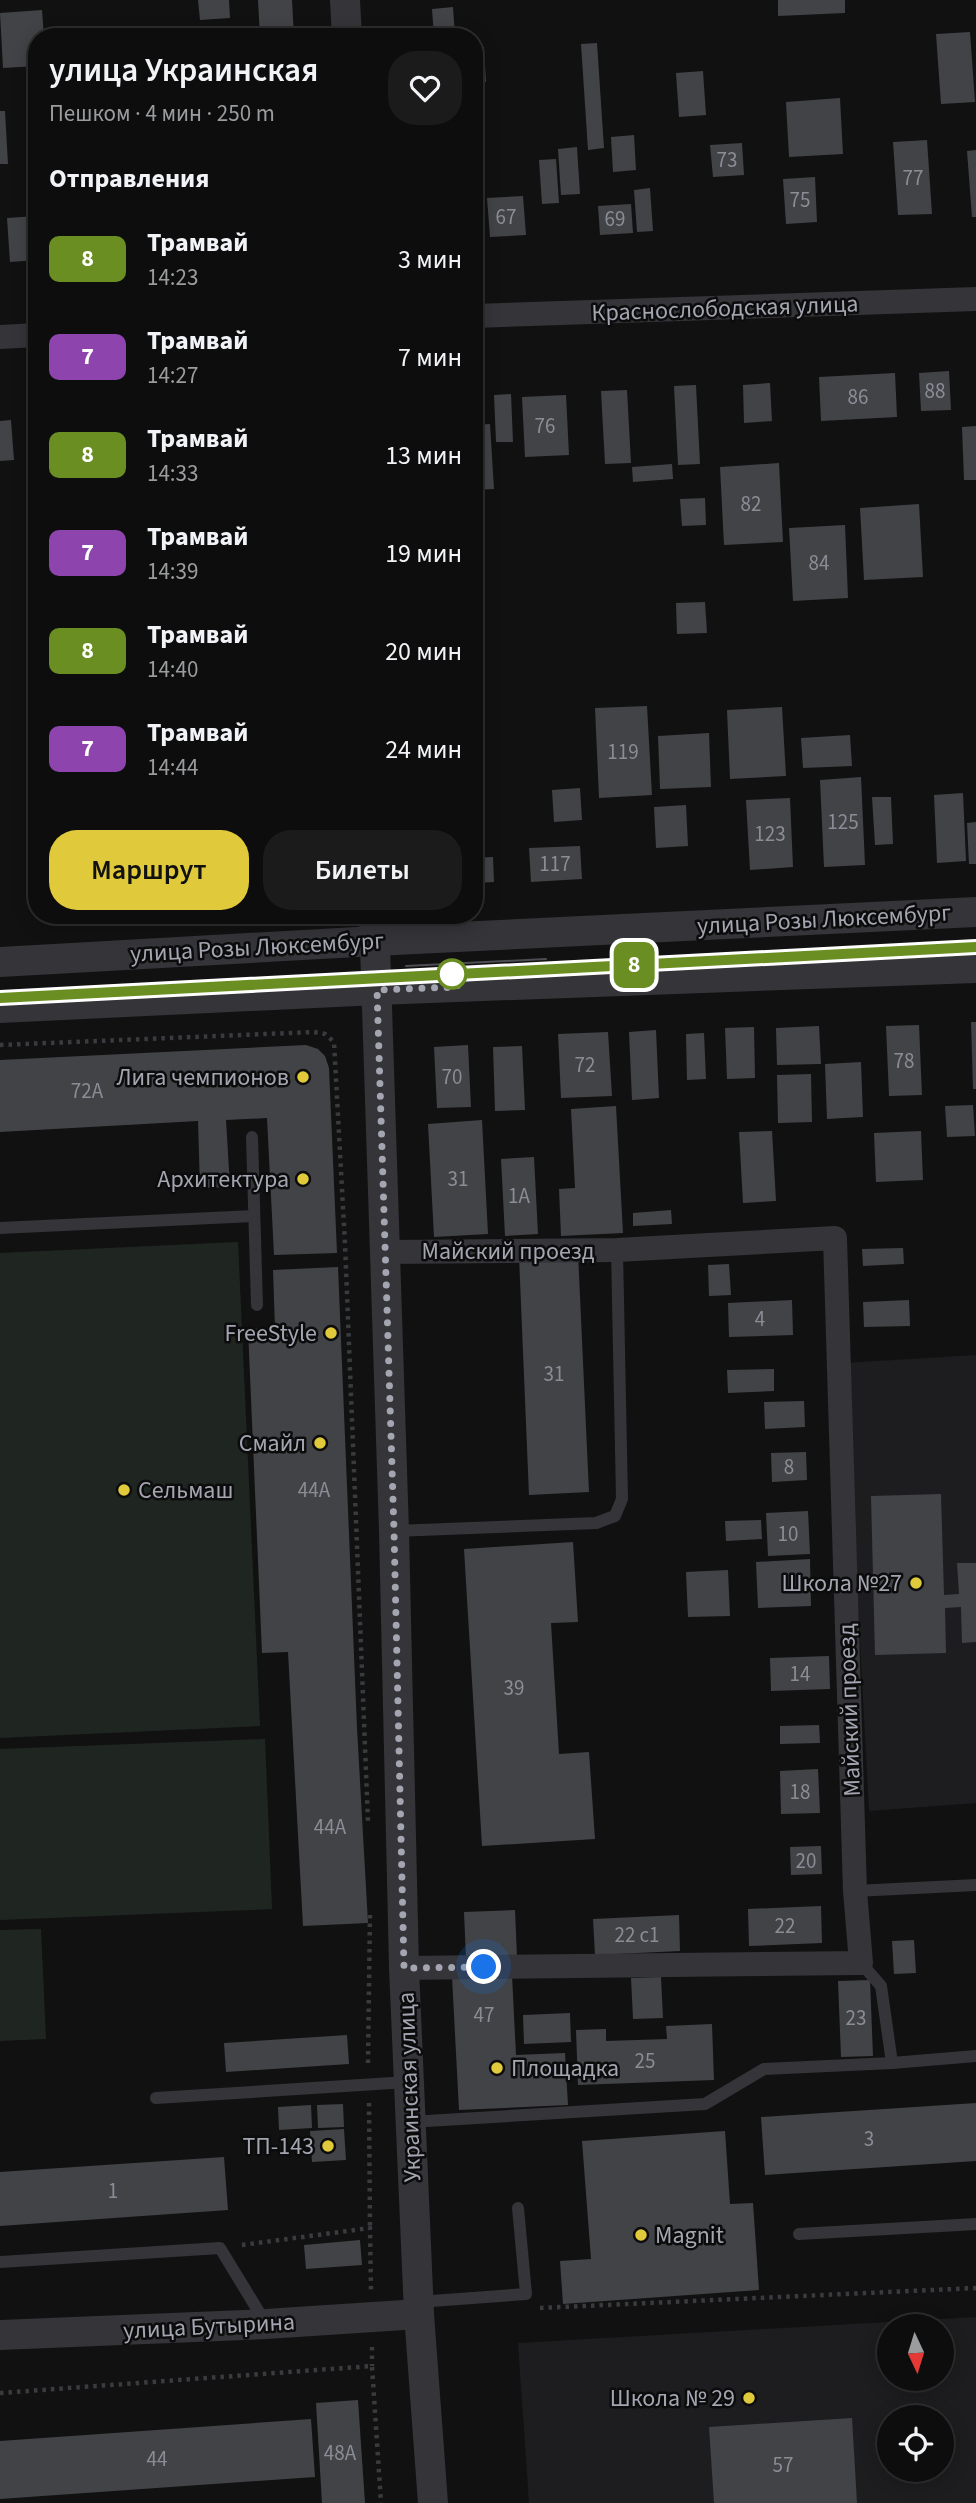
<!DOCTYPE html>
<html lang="ru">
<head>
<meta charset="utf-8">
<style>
  body { margin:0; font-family:"Source Sans 3",sans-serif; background:#1b1b1c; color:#f1f3f6; height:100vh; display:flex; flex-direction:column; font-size:26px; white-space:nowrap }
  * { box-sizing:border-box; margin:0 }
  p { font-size:23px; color:#9a9c9e }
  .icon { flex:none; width:38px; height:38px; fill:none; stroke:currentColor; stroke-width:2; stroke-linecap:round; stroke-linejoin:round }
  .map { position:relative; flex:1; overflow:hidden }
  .side { position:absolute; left:28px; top:28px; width:455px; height:896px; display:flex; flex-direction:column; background:#0d0d0e; border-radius:28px; box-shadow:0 4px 18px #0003,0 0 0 2px #2d2d2e }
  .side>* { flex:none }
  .badge { padding:0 14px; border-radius:10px; font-size:24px; line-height:46px }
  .needle { width:46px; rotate:176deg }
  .tools { position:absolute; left:877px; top:2314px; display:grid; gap:14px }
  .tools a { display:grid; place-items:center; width:77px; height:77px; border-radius:50%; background:#0d0d0e; box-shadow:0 4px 18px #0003,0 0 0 2px #2d2d2e; font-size:35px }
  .you { position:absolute; width:35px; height:35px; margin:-18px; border:5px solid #fff; border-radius:50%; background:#1a73e8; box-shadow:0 0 0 10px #1a73e833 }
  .map>.badge { position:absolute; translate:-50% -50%; box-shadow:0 0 0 4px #fff }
  h2 { padding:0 21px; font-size:26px; line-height:63px }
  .round { display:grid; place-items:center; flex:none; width:74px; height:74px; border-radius:28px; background:#1b1b1c }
  .overview { display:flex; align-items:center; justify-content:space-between; height:119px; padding:0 21px }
  h1 { font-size:33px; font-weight:600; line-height:52px }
  .action { display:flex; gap:14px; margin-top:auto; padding:14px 21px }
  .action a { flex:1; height:80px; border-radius:28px; background:#e0c93b; color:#111; font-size:28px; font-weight:600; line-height:80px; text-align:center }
  .action a+a { background:#1b1b1c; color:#f1f3f6 }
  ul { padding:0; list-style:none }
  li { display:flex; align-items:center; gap:21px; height:98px; padding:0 21px }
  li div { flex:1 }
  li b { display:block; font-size:26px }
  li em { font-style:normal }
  li .badge { min-width:77px; font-weight:700; text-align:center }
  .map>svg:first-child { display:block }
</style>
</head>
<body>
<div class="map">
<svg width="976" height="2503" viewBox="0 0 976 2503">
  <rect width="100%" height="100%" fill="#111112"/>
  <g fill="#1d1d1f" fill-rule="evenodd">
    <polygon points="976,1355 976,1803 869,1811 845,1363"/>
    <path d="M976,2317v186h-447l-11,-160zM889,2326h53v52h-53zM889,2417h53v52h-53z"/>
  </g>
  <g fill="#1f2622">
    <polygon points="238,1242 260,1726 0,1738 0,1253"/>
    <polygon points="265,1739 272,1909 0,1920 0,1749"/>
    <polygon points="41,1929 46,2039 0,2041 0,1930"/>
  </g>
  <g fill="#424347">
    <polygon points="198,0 229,0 230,18 200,20"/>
    <polygon points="258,0 292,0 294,37 260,37"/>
    <polygon points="778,0 845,0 845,13 778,16"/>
    <polygon points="453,7 455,37 434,37 432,9"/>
    <polygon points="42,10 44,37 37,37 37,66 3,68 0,13"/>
    <polygon points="970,32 975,102 941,104 936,34"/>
    <polygon points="597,43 604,148 588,150 581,44"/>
    <polygon points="484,47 486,82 474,83 474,48"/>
    <polygon points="703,71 706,115 679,117 676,73"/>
    <polygon points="840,98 843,154 789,157 786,102"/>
    <polygon points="0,111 5,111 8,164 0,164"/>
    <polygon points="634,135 636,170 613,172 611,137"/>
    <polygon points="927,140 932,214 898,215 893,142"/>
    <polygon points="742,143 744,175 713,177 710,145"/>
    <polygon points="577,147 580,194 561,195 558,149"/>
    <polygon points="976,150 976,217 972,217 967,151"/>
    <polygon points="556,159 559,203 542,204 539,160"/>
    <polygon points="815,177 817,222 786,224 783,179"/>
    <polygon points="650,188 653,231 637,232 634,190"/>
    <polygon points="523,196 526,235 490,237 487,198"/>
    <polygon points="631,204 633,233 600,235 598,206"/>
    <polygon points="37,216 37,260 10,262 7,218"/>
    <polygon points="949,371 951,410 921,411 919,373"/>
    <polygon points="895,373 897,417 821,421 819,377"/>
    <polygon points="770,383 772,421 744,423 743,385"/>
    <polygon points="696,385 700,464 678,465 674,386"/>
    <polygon points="627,390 631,463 605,464 601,391"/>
    <polygon points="511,394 513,442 496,442 494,395"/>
    <polygon points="566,395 569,455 525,457 522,397"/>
    <polygon points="11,420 14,460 0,461 0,421"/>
    <polygon points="37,420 37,464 31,465 28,421"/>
    <polygon points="490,424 494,489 474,490 474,425"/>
    <polygon points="976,426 976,480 964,480 962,427"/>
    <polygon points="779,463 783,542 724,545 720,467"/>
    <polygon points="672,464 673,479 633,482 632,467"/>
    <polygon points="705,498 706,525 682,526 680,499"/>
    <polygon points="919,504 923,577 864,580 860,508"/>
    <polygon points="845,525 848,598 793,601 789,528"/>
    <polygon points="705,602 707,633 677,634 676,603"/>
    <polygon points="474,655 479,655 480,677 474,677"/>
    <polygon points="647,706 652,795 599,798 595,708"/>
    <polygon points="782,707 786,776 730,779 727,710"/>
    <polygon points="709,733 711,787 660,789 658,736"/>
    <polygon points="850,735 852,766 803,768 801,738"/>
    <polygon points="861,777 865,865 824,867 820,780"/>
    <polygon points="580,788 582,820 554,822 552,790"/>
    <polygon points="963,793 966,861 937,863 934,795"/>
    <polygon points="872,797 891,797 893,844 875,845"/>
    <polygon points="790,798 793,867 750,870 746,800"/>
    <polygon points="686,805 688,846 656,848 654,807"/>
    <polygon points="976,822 976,864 969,864 967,823"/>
    <polygon points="580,846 582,879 531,882 529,848"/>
    <polygon points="493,857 494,882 474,883 474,858"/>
    <polygon points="971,1022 976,1022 976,1089 973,1089"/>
    <polygon points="919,1025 922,1095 889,1096 886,1026"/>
    <polygon points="819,1026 821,1064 777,1065 776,1028"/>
    <polygon points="754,1027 755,1078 727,1079 725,1028"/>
    <polygon points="656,1030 659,1098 632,1100 629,1032"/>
    <polygon points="608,1032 612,1096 561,1098 558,1034"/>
    <polygon points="704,1033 706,1079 687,1080 686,1034"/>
    <polygon points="306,1045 318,1049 325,1056 329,1068 337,1253 274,1255 267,1118 226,1120 230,1187 200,1188 198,1121 0,1132 0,1060"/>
    <polygon points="468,1045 471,1107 437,1108 434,1047"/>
    <polygon points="522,1046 525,1110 495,1111 493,1047"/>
    <polygon points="861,1062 863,1117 827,1119 825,1064"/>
    <polygon points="811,1074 812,1122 778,1123 777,1075"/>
    <polygon points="973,1105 975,1136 947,1137 945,1106"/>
    <polygon points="616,1106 623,1233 561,1236 559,1189 575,1188 571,1109"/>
    <polygon points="482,1120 488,1234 434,1237 428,1124"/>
    <polygon points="772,1131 776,1201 743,1203 739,1132"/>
    <polygon points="921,1131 923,1180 876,1182 874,1133"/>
    <polygon points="534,1157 538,1234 505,1236 501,1159"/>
    <polygon points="671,1210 672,1224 633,1226 633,1213"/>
    <polygon points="903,1248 904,1264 863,1266 862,1249"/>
    <polygon points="578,1253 589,1492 529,1495 519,1256"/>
    <polygon points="729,1264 731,1295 709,1296 708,1265"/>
    <polygon points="338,1267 357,1728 368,1923 303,1926 288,1652 262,1653 248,1329 275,1328 273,1270"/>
    <polygon points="792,1300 793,1335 729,1337 728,1303"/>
    <polygon points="909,1300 910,1326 864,1327 863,1302"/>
    <polygon points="774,1369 774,1391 728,1393 727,1370"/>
    <polygon points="804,1401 805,1427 765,1429 764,1402"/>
    <polygon points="806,1452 807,1480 772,1482 771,1453"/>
    <polygon points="941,1494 944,1595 959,1594 957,1563 976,1563 976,1642 962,1643 961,1607 945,1608 946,1653 875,1655 871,1496"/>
    <polygon points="808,1511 810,1554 768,1556 766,1513"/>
    <polygon points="761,1520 762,1539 726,1541 725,1521"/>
    <polygon points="573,1542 578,1622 551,1623 559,1754 589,1752 595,1839 482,1846 464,1549"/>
    <polygon points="810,1559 811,1606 758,1608 756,1562"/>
    <polygon points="728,1570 730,1616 688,1617 686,1572"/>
    <polygon points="829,1656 830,1689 771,1691 770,1658"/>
    <polygon points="819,1725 820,1743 780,1744 780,1726"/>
    <polygon points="818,1769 820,1813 781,1814 780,1771"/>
    <polygon points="821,1846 822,1874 791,1875 790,1847"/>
    <polygon points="821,1906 822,1943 749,1946 748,1909"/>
    <polygon points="515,1910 517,1957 466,1959 464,1912"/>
    <polygon points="679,1915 680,1951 595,1955 593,1919"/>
    <polygon points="914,1940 916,1973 894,1974 892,1941"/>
    <polygon points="512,1975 516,2055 565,2053 568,2105 459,2110 452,1977"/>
    <polygon points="661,1977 663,2018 633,2019 631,1978"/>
    <polygon points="870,1980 873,2056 841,2057 838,1981"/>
    <polygon points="570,2013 571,2042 524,2044 523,2015"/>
    <polygon points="712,2024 714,2080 578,2085 576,2030 606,2029 606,2041 667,2039 666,2026"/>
    <polygon points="347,2035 349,2064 226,2072 224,2043"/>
    <polygon points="976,2103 976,2161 765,2175 761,2117"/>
    <polygon points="343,2104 344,2127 318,2128 317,2105"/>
    <polygon points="311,2105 312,2128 279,2130 278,2107"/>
    <polygon points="344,2129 346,2160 312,2162 310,2131"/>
    <polygon points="725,2131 730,2204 753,2203 759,2290 563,2304 560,2261 591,2259 582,2141"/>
    <polygon points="224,2157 228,2210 0,2226 0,2172"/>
    <polygon points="360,2240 362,2265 306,2269 304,2245"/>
    <polygon points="358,2400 365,2503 322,2503 316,2403"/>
    <polygon points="852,2418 857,2503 714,2503 709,2427"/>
    <polygon points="311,2419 315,2477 0,2499 0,2441"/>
  </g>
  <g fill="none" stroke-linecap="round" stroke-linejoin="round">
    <g stroke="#3a3b3f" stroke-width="4.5" stroke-dasharray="3.5 5" stroke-linecap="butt">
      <polyline points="0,1045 314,1032 325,1034 334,1042 345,1244 368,1822"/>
      <polyline points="368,2063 370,1911"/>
      <polyline points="369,2103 370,2228"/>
      <polyline points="242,2245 370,2228 371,2290"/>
      <polyline points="540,2308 976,2288"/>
      <polyline points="372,2347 372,2366"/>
      <polyline points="0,2393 372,2366 381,2503"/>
    </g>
    <g stroke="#343439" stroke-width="12">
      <polyline points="252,1137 257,1305"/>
      <polyline points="0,1228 254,1216"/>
      <polyline points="395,1531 596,1523 615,1516 622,1499 617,1250"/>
      <polyline points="855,1891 976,1885"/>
      <polyline points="861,1963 881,1986 892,2063"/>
      <polyline points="156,2098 408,2082"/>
      <polyline points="410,2122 705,2104 764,2069 892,2063 976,2056"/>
      <polyline points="799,2234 976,2224"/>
      <polyline points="0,2262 220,2248 265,2322"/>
      <polyline points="418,2302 526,2294 518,2208"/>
    </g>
    <g stroke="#343439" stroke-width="24">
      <polyline points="474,316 976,299"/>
      <polyline points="0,337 37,335"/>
      <polyline points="386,1252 617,1250 835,1238 855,1891 861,1963 404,1968"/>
    </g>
    <g stroke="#343439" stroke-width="30">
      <polyline points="345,0 347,37"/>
      <polyline points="374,915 394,1531 404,1968 419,2314 433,2503"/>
      <polyline points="0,962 374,941 976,912"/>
      <polyline points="0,1008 377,990 976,968"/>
      <polyline points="0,2335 266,2324 419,2314"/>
    </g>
    <g stroke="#4d4e53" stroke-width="2">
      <polyline points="406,966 546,959"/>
      <polyline points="0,998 976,947"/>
    </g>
  </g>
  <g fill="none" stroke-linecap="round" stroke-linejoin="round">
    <defs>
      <polyline id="line" points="0,998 976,947"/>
    </defs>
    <use href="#line" stroke="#fff" stroke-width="16"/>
    <use href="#line" stroke="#6b8e23" stroke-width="10"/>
    <polyline stroke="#a3a5b1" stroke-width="7" stroke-dasharray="0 12.6" points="452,974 458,987 377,990 394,1531 404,1968 484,1967"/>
  </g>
  <circle fill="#fff" stroke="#6b8e23" stroke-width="3.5" cx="452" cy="974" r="14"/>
  <g fill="#e0c93b" stroke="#0c0c0d" stroke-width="2.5">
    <circle cx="303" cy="1077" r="7"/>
    <circle cx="303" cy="1179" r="7"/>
    <circle cx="331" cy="1333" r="7"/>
    <circle cx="320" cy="1443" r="7"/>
    <circle cx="124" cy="1490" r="7"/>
    <circle cx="916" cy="1583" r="7"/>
    <circle cx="497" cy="2068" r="7"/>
    <circle cx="328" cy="2146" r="7"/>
    <circle cx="641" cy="2235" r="7"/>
    <circle cx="749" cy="2398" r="7"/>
  </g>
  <g text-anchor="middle" stroke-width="5" stroke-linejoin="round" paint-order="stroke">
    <g font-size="21" fill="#8b8c96">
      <text x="727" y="167">73</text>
      <text x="913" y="185">77</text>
      <text x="800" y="207">75</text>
      <text x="506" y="224">67</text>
      <text x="615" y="226">69</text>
      <text x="935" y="398">88</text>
      <text x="858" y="404">86</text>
      <text x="545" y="433">76</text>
      <text x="751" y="511">82</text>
      <text x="819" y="570">84</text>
      <text x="623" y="759">119</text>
      <text x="843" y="829">125</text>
      <text x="770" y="841">123</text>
      <text x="555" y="871">117</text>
      <text x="904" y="1068">78</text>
      <text x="585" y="1072">72</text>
      <text x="452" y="1084">70</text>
      <text x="87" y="1098">72А</text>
      <text x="458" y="1186">31</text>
      <text x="519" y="1203">1А</text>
      <text x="760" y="1326">4</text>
      <text x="554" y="1381">31</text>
      <text x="789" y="1474">8</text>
      <text x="314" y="1497">44А</text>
      <text x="788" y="1541">10</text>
      <text x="800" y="1681">14</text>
      <text x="514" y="1695">39</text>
      <text x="800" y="1799">18</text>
      <text x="330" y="1834">44А</text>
      <text x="806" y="1868">20</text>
      <text x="785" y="1933">22</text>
      <text x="637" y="1942">22 с1</text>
      <text x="484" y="2022">47</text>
      <text x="856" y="2025">23</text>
      <text x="645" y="2068">25</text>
      <text x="869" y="2146">3</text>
      <text x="113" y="2198">1</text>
      <text x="340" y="2460">48А</text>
      <text x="157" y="2466">44</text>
      <text x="783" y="2472">57</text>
    </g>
    <g font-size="24" fill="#a3a5b1" stroke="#0c0c0d">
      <text transform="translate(725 308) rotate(-2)" y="8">Краснослободская улица</text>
      <text transform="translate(824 919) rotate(-3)" y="8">улица Розы Люксембург</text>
      <text transform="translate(257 947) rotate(-3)" y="8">улица Розы Люксембург</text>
      <text x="508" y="1259">Майский проезд</text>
      <text transform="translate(849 1710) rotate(-92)" y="8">Майский проезд</text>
      <text transform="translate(409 2087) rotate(-92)" y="8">Украинская улица</text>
      <text transform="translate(209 2326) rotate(-3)" y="8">улица Бутырина</text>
    </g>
    <g font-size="24" fill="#a3a5b1" stroke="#0c0c0d" text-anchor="end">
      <text x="289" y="1085">Лига чемпионов</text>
      <text x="289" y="1187">Архитектура</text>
      <text x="317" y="1341">FreeStyle</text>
      <text x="306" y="1451">Смайл</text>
      <text x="138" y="1498" text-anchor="start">Сельмаш</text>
      <text x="902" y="1591">Школа №27</text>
      <text x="511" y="2076" text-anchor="start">Площадка</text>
      <text x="314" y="2154">ТП-143</text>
      <text x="655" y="2243" text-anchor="start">Magnit</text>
      <text x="735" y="2406">Школа № 29</text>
    </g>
  </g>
</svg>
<div class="tools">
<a><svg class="needle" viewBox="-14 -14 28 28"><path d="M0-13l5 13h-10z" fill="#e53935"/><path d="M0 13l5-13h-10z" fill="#9a9c9e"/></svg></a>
<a><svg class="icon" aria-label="locate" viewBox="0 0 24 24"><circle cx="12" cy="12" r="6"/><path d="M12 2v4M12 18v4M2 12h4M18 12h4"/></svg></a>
</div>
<div class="you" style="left:484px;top:1967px"></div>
<b class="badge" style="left:634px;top:965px;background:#6b8e23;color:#fff">8</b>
<section class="side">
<div class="overview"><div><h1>улица Украинская</h1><p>Пешком · 4 мин · 250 m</p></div><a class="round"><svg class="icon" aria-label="heart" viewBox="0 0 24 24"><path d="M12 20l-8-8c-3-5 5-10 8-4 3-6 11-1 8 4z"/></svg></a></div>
<h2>Отправления</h2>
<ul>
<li><span class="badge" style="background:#6b8e23;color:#fff">8</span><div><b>Трамвай</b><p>14:23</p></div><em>3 мин</em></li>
<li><span class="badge" style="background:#8e44ad;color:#fff">7</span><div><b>Трамвай</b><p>14:27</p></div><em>7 мин</em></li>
<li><span class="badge" style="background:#6b8e23;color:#fff">8</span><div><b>Трамвай</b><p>14:33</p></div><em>13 мин</em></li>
<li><span class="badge" style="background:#8e44ad;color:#fff">7</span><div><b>Трамвай</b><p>14:39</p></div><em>19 мин</em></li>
<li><span class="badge" style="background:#6b8e23;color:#fff">8</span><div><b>Трамвай</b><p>14:40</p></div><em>20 мин</em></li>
<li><span class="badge" style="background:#8e44ad;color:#fff">7</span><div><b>Трамвай</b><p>14:44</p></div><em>24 мин</em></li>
</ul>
<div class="action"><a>Маршрут</a><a>Билеты</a></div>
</section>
</div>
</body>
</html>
